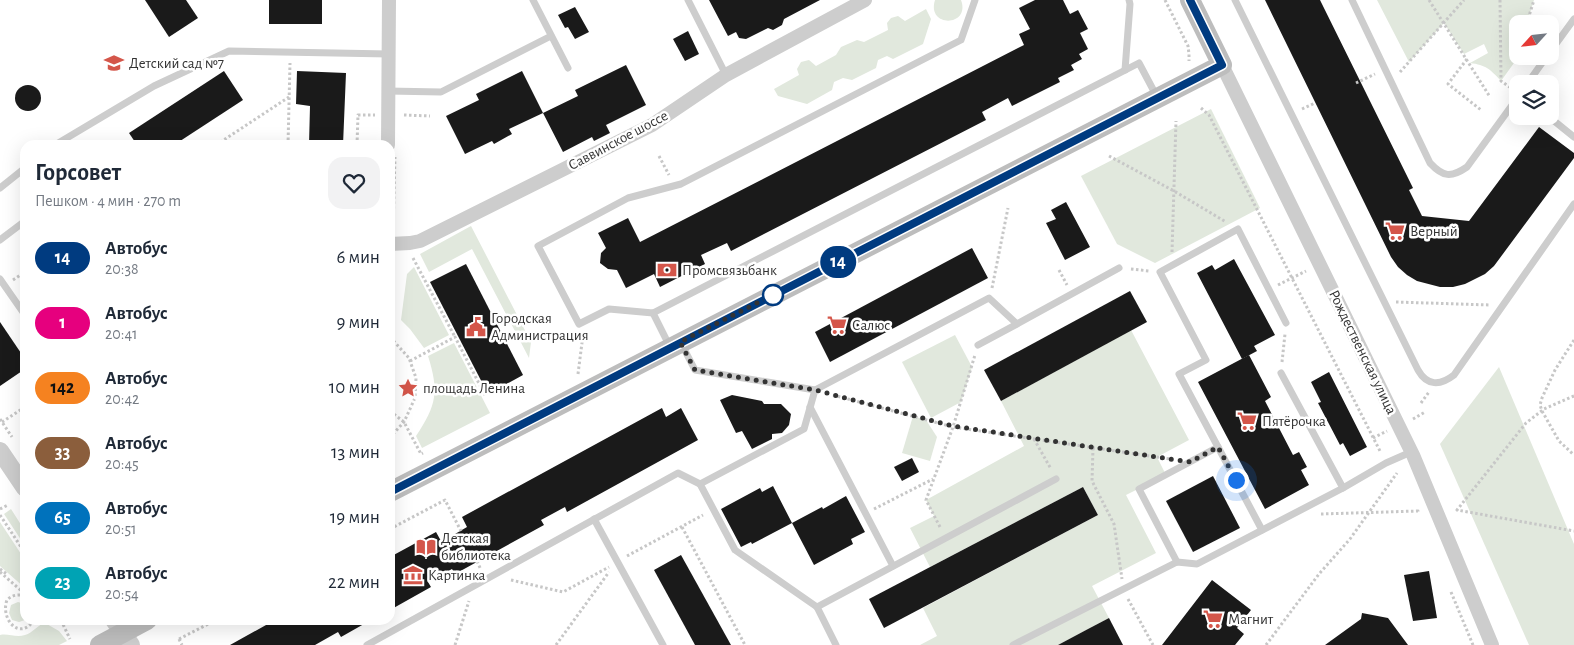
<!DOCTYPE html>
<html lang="ru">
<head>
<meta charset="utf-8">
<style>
  body { margin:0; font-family:"Alegreya Sans",sans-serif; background:#f2f2f3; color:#1f2937; height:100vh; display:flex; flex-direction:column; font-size:19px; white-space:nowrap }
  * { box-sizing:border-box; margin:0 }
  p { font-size:16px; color:#747a83 }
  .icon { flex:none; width:28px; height:28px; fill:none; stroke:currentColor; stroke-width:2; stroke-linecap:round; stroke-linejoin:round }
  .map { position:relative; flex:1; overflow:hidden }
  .details { position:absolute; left:20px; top:140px; width:375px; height:485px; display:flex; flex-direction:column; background:#fff; border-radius:15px; box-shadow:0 5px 20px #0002 }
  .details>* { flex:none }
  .badge { padding:0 10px; border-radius:16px; font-size:18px; line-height:32px }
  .needle { width:32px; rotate:243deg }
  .controls { position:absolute; left:1509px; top:15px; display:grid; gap:10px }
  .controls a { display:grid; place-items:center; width:50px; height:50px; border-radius:10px; background:#fff; box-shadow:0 5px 20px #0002; font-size:25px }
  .you { position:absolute; width:25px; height:25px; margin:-12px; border:4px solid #fff; border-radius:50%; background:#1a73e8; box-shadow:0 0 0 8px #1a73e833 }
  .map>.badge { position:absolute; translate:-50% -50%; box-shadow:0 0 0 2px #fff }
  .round { display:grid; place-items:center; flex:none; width:52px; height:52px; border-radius:15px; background:#f2f2f3 }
  .summary { display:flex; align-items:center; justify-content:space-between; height:85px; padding:0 15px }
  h1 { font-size:24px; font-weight:700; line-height:38px }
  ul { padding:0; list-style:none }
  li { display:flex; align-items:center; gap:15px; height:65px; padding:0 15px }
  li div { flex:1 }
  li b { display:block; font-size:19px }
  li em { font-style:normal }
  li .badge { min-width:55px; font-weight:700; text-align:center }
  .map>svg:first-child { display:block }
</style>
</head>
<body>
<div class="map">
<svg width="1574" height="645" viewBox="0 0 1574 645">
  <rect width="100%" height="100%" fill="#fff"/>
  <g fill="#e1e8dd">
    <path d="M935,0h26c10,27 -35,28 -26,0z"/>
    <path d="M1377,0h157l-5,16 1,8h-12v32h1l-18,25c-11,-12 -15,-16 -31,-18l18,-10 -4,-9 -20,10 -20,-31 -35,39z"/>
    <polygon points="926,9 931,19 923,44 893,59 887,56 878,60 876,68 852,80 843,78 834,82 832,90 807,104 778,96 774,89 799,75 797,69 801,62 809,60 816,66 836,55 841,47 857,40 864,42 888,30 887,23 891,18 898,16 905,21"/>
    <polygon points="1211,109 1260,208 1155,263 1117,244 1081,176"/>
    <polygon points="471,226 531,342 529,358 472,249 429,272 420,254"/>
    <polygon points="414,267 449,335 424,348 410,329 401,320 407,274"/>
    <polygon points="1131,330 1189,440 1157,457 1166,475 1126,495 1156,553 1092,586 1109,618 1058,645 920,645 937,636 923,608 1098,515 1083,487 930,567 910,528 934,516 926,500 1024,446 1001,401"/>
    <polygon points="955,335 972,367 961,402 931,418 902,362"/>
    <path d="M454,343l36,70 -68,35 -6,-12c21,-31 23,-45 12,-80z"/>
    <polygon points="1499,367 1574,544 1574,645 1529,645 1440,444"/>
    <polygon points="913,416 926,420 937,437 930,461 902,453"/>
    <polygon points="11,509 25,531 25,546 4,514"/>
    <polygon points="0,522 25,560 25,588 0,566"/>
    <polygon points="18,602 25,604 25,620 19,622 12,620 9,613 11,605"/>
    <path d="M45,623l14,8 8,10 -8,4h-59v-10c8,-2 16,3 25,0 8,-2 12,-10 20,-12z"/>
  </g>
  <g fill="#1a1a1a">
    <polygon points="145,0 186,0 198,18 169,37"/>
    <rect x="269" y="0" width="53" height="24"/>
    <polygon points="709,0 820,0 784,19 782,25 773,30 768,28 746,39 739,38 736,32 728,36"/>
    <polygon points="1035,0 1063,0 1070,14 1078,10 1088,29 1080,33 1088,49 1079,54 1082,59 1071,65 1074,70 1058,78 1060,82 1012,106 1008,98 982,112 986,120 731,251 727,243 701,255 705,264 660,287 654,274 626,288 617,270 608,269 600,263 601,253 606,248 598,233 628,218 640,242 1024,45 1019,34 1030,29 1019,8"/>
    <polygon points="1265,0 1320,0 1413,188 1409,190 1422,216 1469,221 1539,127 1574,153 1574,158 1494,266 1485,274 1465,284 1453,287 1440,287 1417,281 1407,275 1398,267 1391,257"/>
    <polygon points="575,7 589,32 575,39 568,27 565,28 558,15"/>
    <polygon points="688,31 699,54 685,61 673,39"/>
    <polygon points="626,65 646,105 606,125 610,133 594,141 592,137 563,152 543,113 578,96 575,90"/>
    <polygon points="224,71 243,100 174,145 137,145 129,133"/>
    <polygon points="297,71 346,73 343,145 309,145 310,106 296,104"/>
    <polygon points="522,71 543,113 509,129 512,134 494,144 492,141 465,154 446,116 479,100 476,94"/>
    <circle cx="28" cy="98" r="13"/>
    <polygon points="1066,202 1090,247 1065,260 1046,223 1056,219 1051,210"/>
    <polygon points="972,248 988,278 830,362 815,332"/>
    <polygon points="1234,259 1275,335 1254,346 1257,351 1242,359 1197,273 1212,265 1215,270"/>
    <polygon points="466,264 523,375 488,394 430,282"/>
    <polygon points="1130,291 1147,322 1001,401 984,370"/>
    <polygon points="0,322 25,359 25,369 0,386"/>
    <polygon points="1249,355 1271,397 1265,401 1293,455 1299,452 1307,467 1301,470 1309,485 1265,509 1198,382"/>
    <polygon points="1329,372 1367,447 1350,456 1343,443 1340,445 1318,403 1321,402 1311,382"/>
    <polygon points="732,395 762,401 764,404 781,404 791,414 789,425 782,433 772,434 772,439 752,449 742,431 736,433 720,400"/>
    <polygon points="662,408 666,417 681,408 698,440 567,512 565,507 541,520 544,525 455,574 452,569 428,582 431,587 390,610 390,557 436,532 441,541 455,534 467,527 462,517"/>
    <polygon points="912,458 919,472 902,481 894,467"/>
    <polygon points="1213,476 1240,528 1193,552 1166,501"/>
    <polygon points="773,486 792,523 752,544 751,542 741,547 721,509 760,488 762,492"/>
    <polygon points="1083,487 1098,515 884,628 869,599"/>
    <polygon points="846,496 865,532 851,539 853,544 814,565 792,523 822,507 823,509"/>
    <polygon points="681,555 731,645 695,645 654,570"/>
    <polygon points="1429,571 1437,618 1413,621 1404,575"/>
    <polygon points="1212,580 1251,610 1237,628 1244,634 1235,645 1162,645"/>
    <polygon points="1362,613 1388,618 1408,645 1325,645 1361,619"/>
    <polygon points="1109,618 1123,645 1058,645 1088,629"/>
    <polygon points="275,620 371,620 341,637 338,632 315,645 230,645"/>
  </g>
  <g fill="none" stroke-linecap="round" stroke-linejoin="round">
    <g stroke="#c7c7c7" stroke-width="3" stroke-dasharray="2.5 2.5" stroke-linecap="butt">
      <polyline points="1165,0 1188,46 1189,54 1189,61"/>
      <polyline points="1429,0 1490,97"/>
      <polyline points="1500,0 1501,81 1511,88"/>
      <polyline points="1530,24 1529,16 1534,0"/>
      <polyline points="1467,59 1448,84 1481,110"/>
      <polyline points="1400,72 1464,0"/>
      <polyline points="1356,83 1375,74"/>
      <polyline points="1201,108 1209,115 1381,453"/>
      <polyline points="1302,109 1315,103"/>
      <polyline points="404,115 430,116"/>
      <polyline points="216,145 289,97"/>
      <polyline points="288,145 290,63"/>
      <polyline points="357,145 358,115 375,115"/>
      <polyline points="659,156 669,175"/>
      <polyline points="1109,156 1174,191 1226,222"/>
      <polyline points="393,229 395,157"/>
      <polyline points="1172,252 1176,121"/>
      <polyline points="413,258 455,337"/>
      <polyline points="1131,269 1149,271"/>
      <polyline points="1059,270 1067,285"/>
      <polyline points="13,280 25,272"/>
      <polyline points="1278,285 1306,271"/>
      <polyline points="992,288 1008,208"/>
      <polyline points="1396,302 1490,305"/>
      <polyline points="390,337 409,358 416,378 415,398 404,422 394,433 390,435"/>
      <polyline points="1574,340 1555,370 1542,398 1540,405 1542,411 1559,441 1574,455"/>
      <polyline points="410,361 455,337 485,395"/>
      <polyline points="1282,362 1285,334"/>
      <polyline points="578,374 583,335"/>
      <polyline points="833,395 953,427 1170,459"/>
      <polyline points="1574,396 1544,409 1526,423 1457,510 1574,531"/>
      <polyline points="1421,403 1429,392"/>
      <polyline points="390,411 404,422 421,454 423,453"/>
      <polyline points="0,419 12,437"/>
      <polyline points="1413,419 1425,412"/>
      <polyline points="2,422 25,407"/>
      <polyline points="1373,438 1387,431"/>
      <polyline points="1034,439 1051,469"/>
      <polyline points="1093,448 1092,481 1114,524 1122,579"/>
      <polyline points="0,509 8,505"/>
      <polyline points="874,509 933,479"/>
      <polyline points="1321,514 1418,511 1418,513"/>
      <polyline points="0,515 25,553"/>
      <polyline points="682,527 745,645"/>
      <polyline points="940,527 926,500 953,427 975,355"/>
      <polyline points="390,529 445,500 461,531"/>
      <polyline points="627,556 703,515"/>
      <polyline points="477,561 481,570"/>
      <polyline points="0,569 8,575"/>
      <polyline points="0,572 25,594"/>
      <polyline points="511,580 563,592 609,567"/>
      <polyline points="1451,592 1473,645"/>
      <path d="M25,596c-7,-2 -13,-1 -18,4 -7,18 12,42 27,20"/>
      <polyline points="1128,599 1153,645"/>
      <polyline points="61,620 70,639"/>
      <polyline points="179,639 216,620"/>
      <polyline points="179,639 182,645"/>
      <polyline points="455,645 469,601"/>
      <polyline points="556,645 609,572"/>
      <polyline points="1266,645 1319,574 1350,539 1397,473"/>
    </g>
    <g stroke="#cdcdcd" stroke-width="7">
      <polyline points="533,0 568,68"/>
      <polyline points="688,0 726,75"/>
      <polyline points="975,0 961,40 681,184 628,198 538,246 579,324 609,309 653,313 1139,63 1157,97"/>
      <path d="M1235,0l183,370c9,16 22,16 36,5l120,-171"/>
      <path d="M1352,0l78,163c13,14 21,15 37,4l51,-70"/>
      <polyline points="1550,52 1574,19"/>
      <polyline points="1125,70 1130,4 1129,0"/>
      <polyline points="1527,84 1547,56"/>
      <polyline points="388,91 441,92 551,36"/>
      <polyline points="1548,116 1574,137"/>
      <polyline points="55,145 154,86 229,51 389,54"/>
      <polyline points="0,188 25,168"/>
      <polyline points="0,240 25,221"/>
      <polyline points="0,279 25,315"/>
      <polyline points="653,313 670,347"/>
      <polyline points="682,345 695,370 815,390"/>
      <polyline points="978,345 1017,324"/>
      <polyline points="1281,373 1343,488"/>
      <polyline points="810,407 893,566"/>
      <polyline points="1218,447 1179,374 1206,360 1160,272 1238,229 1286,323"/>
      <polyline points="700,484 735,550 817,607 836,645"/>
      <polyline points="594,519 663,645"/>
      <polyline points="1177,562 1139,489 1218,447 1262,530"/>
      <polyline points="817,607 1056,479"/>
      <polyline points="367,645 678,473 700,484 804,429 815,390 989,298 1017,324 1119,268"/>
      <polyline points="1013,645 1177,562 1197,564 1343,488 1386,463 1411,452"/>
    </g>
    <g stroke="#cdcdcd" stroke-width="14">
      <polyline points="1222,65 1413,455 1492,645"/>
      <polyline points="388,145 389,0"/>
      <polyline points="390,244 410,243 420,241 652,125 726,75 865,0"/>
    </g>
    <g stroke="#cdcdcd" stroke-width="18">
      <polyline points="0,451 25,488"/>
      <polyline points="114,620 131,645"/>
    </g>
    <g stroke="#bdbdbd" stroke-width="20">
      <polyline points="390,492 1222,65 1190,0"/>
      <polyline points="100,645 147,620"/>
    </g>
  </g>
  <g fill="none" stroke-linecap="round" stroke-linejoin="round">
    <defs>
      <polyline id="line" points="390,492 1222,65 1190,0"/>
    </defs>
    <use href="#line" stroke="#fff" stroke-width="11"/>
    <use href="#line" stroke="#003b80" stroke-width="8"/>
    <polyline stroke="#333" stroke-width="5" stroke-dasharray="0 9" points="773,295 680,342 695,370 815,390 953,426 1157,457 1190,462 1218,447 1236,480"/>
  </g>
  <defs>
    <symbol id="school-bare" viewBox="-9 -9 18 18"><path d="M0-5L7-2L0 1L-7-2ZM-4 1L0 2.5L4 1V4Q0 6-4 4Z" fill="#d4564a" stroke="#fff" stroke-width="2.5" paint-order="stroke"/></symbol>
    <symbol id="supermarket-bare" viewBox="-9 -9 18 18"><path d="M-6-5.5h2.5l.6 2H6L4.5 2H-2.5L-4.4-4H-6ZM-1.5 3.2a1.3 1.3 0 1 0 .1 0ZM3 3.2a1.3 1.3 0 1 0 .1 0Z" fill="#d4564a" stroke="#fff" stroke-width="2.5" paint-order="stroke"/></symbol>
    <symbol id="bank-bare" viewBox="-9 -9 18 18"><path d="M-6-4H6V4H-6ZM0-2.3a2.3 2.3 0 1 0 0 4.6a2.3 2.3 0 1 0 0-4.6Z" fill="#d4564a" stroke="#fff" stroke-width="2.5" paint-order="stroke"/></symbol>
    <symbol id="civic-bare" viewBox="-9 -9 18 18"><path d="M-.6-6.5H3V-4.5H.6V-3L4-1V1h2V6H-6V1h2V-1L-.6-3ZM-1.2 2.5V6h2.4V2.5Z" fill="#d4564a" stroke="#fff" stroke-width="2.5" paint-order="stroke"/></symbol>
    <symbol id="sight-bare" viewBox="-9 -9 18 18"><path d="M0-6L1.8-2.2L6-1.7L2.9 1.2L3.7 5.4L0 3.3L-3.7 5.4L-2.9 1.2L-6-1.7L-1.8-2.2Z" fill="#d4564a" stroke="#fff" stroke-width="2.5" paint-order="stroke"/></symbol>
    <symbol id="library-bare" viewBox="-9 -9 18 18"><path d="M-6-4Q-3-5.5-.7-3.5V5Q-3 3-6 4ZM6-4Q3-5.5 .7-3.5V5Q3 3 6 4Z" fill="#d4564a" stroke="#fff" stroke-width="2.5" paint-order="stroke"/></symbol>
    <symbol id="museum-bare" viewBox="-9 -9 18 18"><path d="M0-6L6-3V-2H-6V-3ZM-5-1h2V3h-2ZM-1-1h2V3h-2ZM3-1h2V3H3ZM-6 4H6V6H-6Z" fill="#d4564a" stroke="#fff" stroke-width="2.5" paint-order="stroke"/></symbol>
  </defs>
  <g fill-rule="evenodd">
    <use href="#school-bare" x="100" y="49" width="28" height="28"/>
    <use href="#supermarket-bare" x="1381" y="217" width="28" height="28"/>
    <use href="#bank-bare" x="653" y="256" width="28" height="28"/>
    <use href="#supermarket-bare" x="823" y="311" width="28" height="28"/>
    <use href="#civic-bare" x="462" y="313" width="28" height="28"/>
    <use href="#sight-bare" x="394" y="374" width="28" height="28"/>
    <use href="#supermarket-bare" x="1233" y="407" width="28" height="28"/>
    <use href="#library-bare" x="412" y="533" width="28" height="28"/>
    <use href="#museum-bare" x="399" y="561" width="28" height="28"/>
    <use href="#supermarket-bare" x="1199" y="605" width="28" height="28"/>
  </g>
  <circle fill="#fff" stroke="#003b80" stroke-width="2.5" cx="773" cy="295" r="10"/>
  <g text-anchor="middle" stroke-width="5" stroke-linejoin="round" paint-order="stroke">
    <g font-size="15" fill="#333" stroke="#fff" text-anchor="start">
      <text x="129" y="68">Детский сад №7</text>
      <text x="1410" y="236">Верный</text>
      <text x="682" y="275">Промсвязьбанк</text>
      <text x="491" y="323">Городская<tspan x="491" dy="17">Администрация</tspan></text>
      <text x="852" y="330">Салюс</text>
      <text x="423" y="393">площадь Ленина</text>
      <text x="1262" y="426">Пятёрочка</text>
      <text x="441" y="543">Детская<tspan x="441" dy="17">библиотека</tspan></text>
      <text x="428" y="580">Картинка</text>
      <text x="1228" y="624">Магнит</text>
    </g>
    <g font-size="15" fill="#333" stroke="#fff">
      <text transform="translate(618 140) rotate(-28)" y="5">Саввинское шоссе</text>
      <text transform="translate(1363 352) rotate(64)" y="5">Рождественская улица</text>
    </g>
  </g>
</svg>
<div class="controls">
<a><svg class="needle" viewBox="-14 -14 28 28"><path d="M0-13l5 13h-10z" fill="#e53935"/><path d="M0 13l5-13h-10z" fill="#747a83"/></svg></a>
<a><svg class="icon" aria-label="layers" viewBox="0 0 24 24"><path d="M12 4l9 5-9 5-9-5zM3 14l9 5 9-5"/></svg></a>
</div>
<div class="you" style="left:1236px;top:480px"></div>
<b class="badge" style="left:838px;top:262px;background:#003b80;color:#fff">14</b>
<section class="details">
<div class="summary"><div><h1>Горсовет</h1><p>Пешком · 4 мин · 270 m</p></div><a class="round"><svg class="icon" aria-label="heart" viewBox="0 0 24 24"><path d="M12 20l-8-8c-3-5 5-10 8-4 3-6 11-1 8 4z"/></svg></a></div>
<ul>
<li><span class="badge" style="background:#003b80;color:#fff">14</span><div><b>Автобус</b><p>20:38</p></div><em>6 мин</em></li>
<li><span class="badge" style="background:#e6007e;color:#fff">1</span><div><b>Автобус</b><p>20:41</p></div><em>9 мин</em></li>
<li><span class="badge" style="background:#f58220;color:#111">142</span><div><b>Автобус</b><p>20:42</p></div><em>10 мин</em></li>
<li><span class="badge" style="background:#8b5e3c;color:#fff">33</span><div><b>Автобус</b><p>20:45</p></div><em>13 мин</em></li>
<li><span class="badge" style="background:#0072bc;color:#fff">65</span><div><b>Автобус</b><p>20:51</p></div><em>19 мин</em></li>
<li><span class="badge" style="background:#00a3b4;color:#fff">23</span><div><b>Автобус</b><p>20:54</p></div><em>22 мин</em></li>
</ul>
</section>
</div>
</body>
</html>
